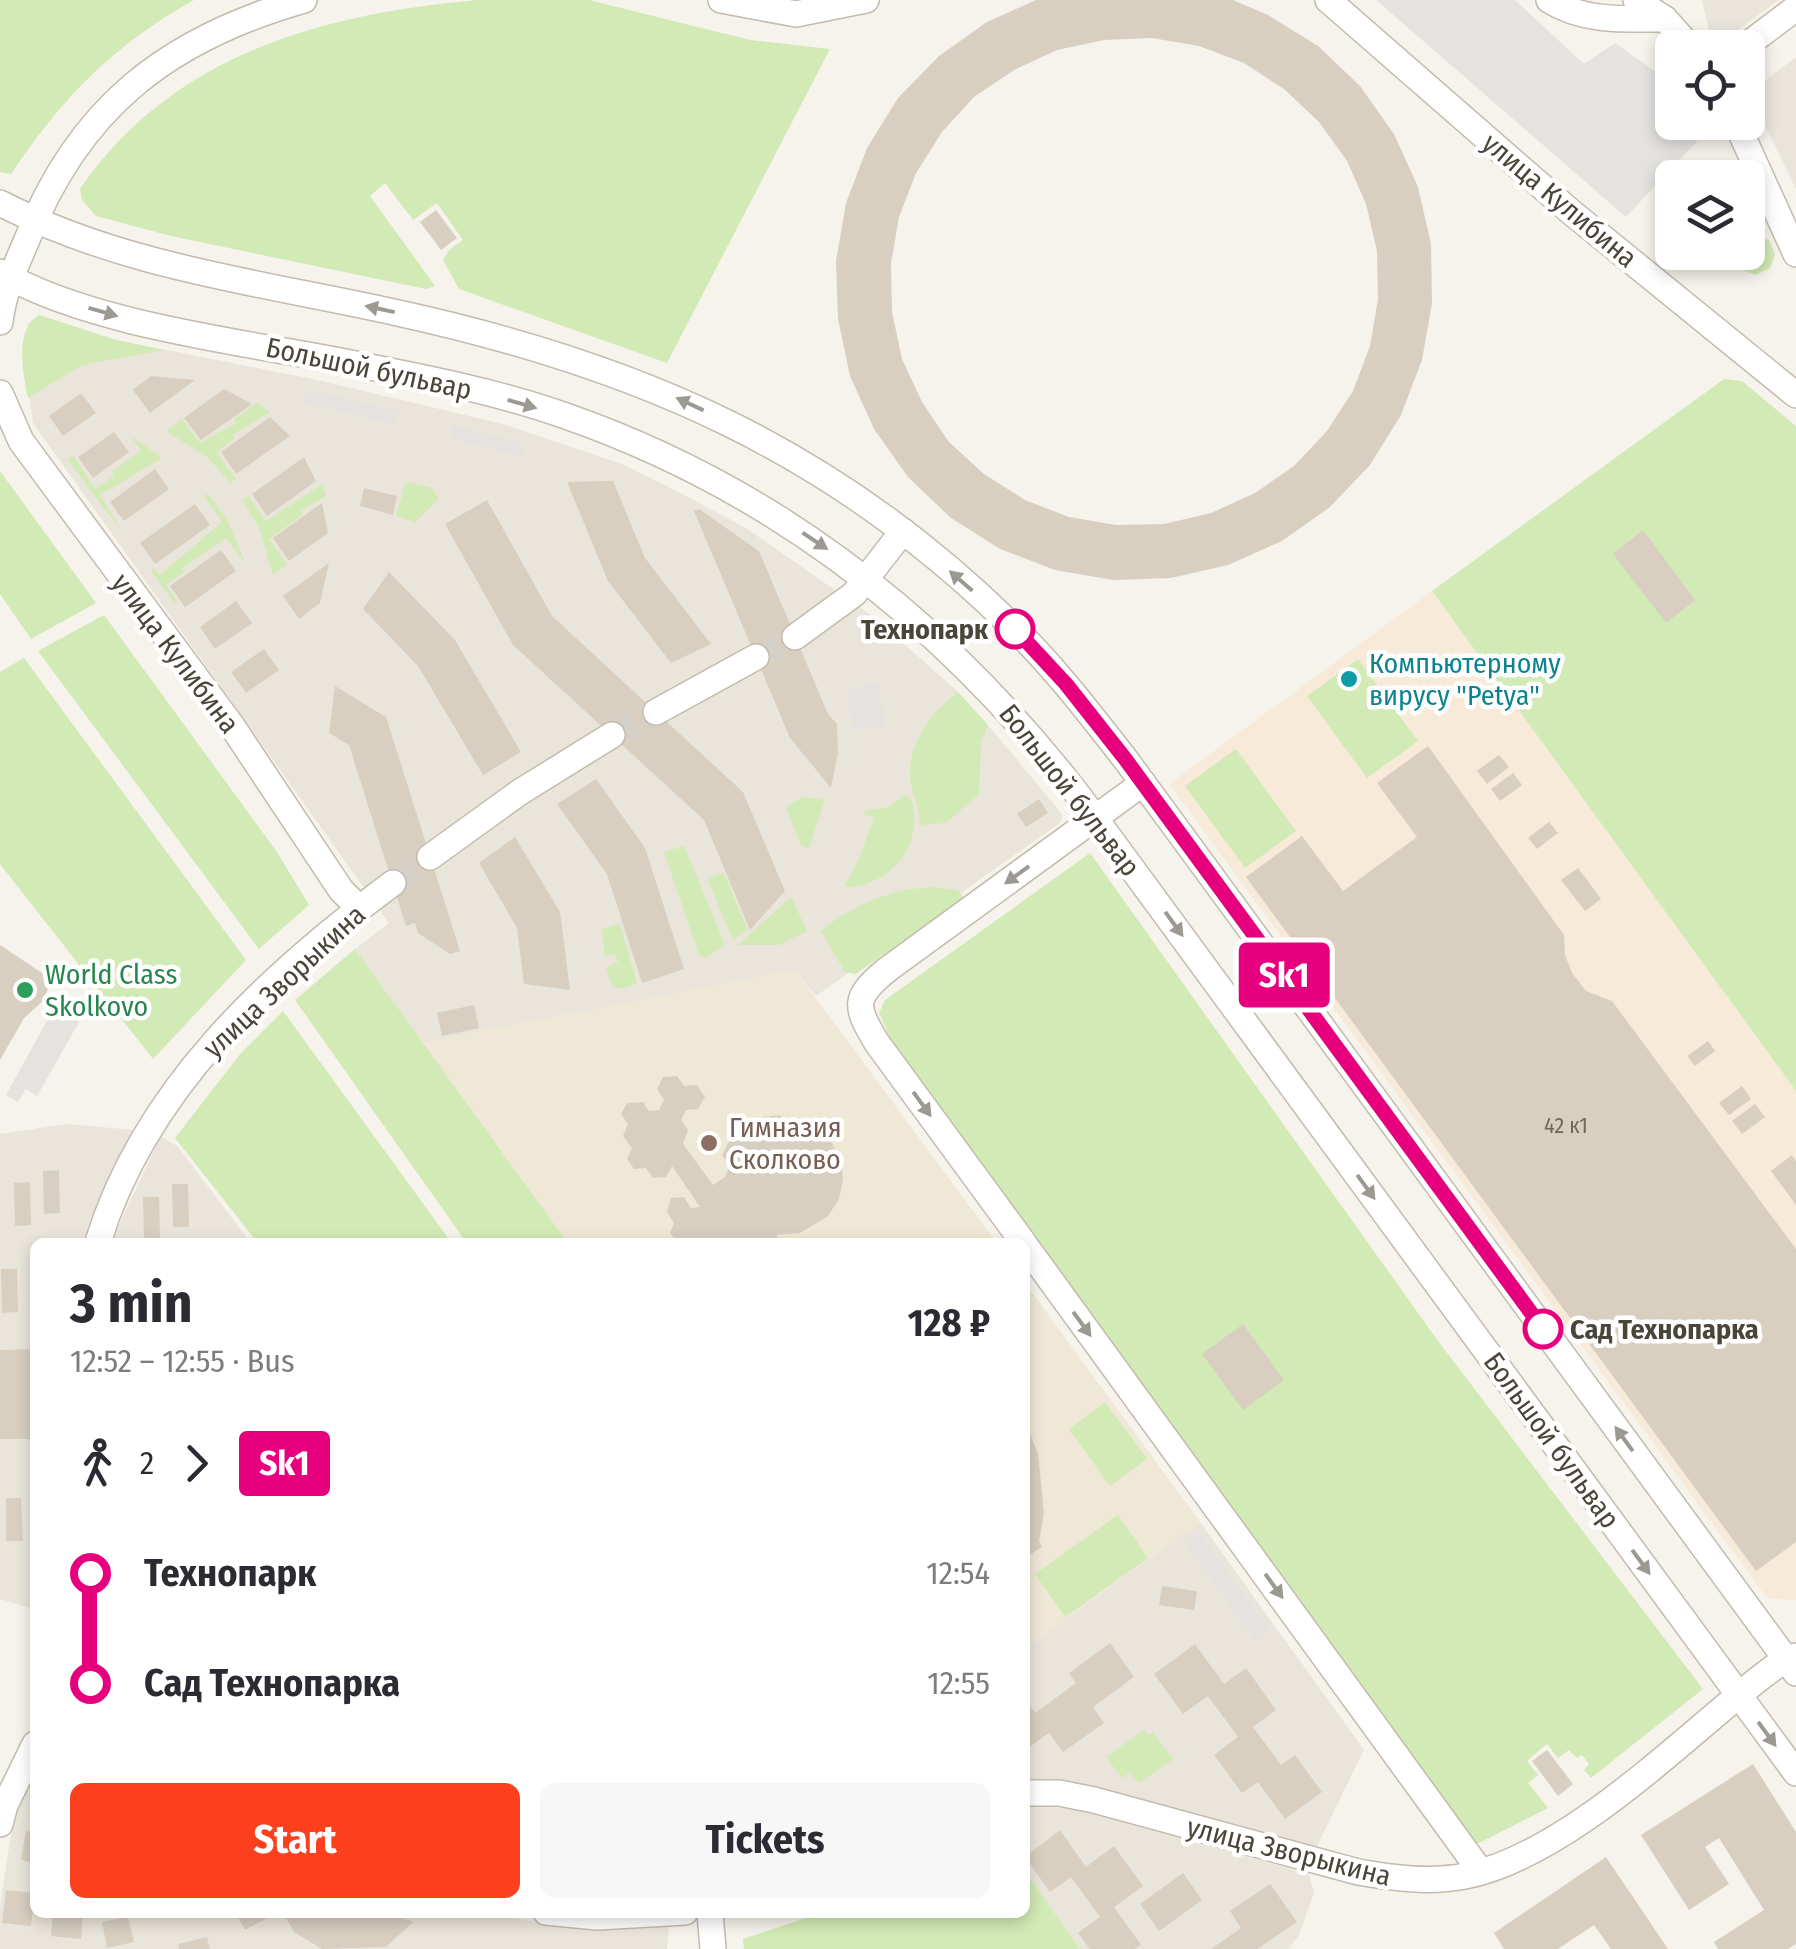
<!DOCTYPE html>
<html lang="en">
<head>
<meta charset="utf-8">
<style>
  body { margin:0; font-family:"Fira Sans Condensed",sans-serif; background:#f7f7f7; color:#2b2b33; height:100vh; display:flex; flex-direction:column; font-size:38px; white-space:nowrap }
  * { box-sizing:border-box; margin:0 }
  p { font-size:32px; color:#7c7c81 }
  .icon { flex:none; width:55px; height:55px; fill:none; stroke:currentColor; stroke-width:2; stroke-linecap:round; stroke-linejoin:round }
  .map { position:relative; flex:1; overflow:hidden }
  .side { position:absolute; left:30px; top:1238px; width:1000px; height:680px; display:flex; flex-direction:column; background:#fff; border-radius:15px; box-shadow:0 5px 15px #0003 }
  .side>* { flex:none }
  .badge { padding:0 20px; border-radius:8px; font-size:35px; line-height:65px }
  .buttons { position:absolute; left:1655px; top:30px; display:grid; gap:20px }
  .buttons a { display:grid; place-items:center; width:110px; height:110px; border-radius:15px; background:#fff; box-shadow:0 5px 15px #0003; font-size:50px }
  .map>.badge { position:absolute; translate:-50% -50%; box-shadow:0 0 0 5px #fff }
  .legs { display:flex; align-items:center; gap:15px; height:110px; padding:0 40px; font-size:32px }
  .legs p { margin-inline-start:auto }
  .summary { display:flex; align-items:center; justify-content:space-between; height:170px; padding:0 40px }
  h1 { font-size:55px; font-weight:700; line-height:75px }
  .primary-button { display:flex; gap:20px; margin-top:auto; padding:20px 40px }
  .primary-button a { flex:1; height:115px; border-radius:15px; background:#fc3f1d; color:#fff; font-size:40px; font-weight:700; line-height:115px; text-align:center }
  .primary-button a+a { background:#f7f7f7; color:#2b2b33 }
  ul { padding:0 40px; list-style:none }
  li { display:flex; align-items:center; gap:35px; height:110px; font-size:38px }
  li i { display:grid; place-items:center; width:15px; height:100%; margin:0 12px; background:currentColor }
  li i::after { content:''; width:25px; height:25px; margin:-12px; border:8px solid; border-radius:50%; background:#fff }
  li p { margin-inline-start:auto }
  li:first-child i { background:linear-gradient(#0000 50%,currentColor 0) }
  li:last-child i { background:linear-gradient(currentColor 50%,#0000 0) }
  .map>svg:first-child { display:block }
</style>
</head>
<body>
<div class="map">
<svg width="1796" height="1949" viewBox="0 0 1796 1949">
  <rect width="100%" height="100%" fill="#f6f3ec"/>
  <g fill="#eae5da">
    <polygon points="1702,0 1779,0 1713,48"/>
    <polygon points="1796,57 1796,189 1749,93"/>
    <polygon points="39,315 116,340 317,380 503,424 622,464 669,487 746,528 871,615 954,688 993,731 1062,814 1061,822 816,996 795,970 422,1043 355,949 389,923 33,423 23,342 28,323"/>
    <polygon points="67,1124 134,1130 86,1242 35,1242 33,1609 0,1599 0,1134"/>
    <polygon points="161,1136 178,1147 250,1242 111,1242"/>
    <polygon points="1200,1522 1364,1750 1316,1848 1025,1781 1025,1649"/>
    <polygon points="35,1773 35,1912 474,1912 573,1928 669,1926 667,1949 0,1949 0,1906 13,1821"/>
    <polygon points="1025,1806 1071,1808 1309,1874 1314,1893 1299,1935 1288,1949 1080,1949 1025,1871"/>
  </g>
  <polygon fill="#f7ead8" points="1432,591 1796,1091 1796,1600 1767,1598 1169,784"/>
  <g fill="#efe8d6">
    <polygon points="795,970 996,1242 567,1242 422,1043"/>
    <polygon points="1025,1283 1200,1522 1025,1649"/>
  </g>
  <g fill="#d2eab5">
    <path d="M0,0h194c-82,46 -131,97 -183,174l-11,-2z"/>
    <path d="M477,0h112l161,40 80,9 -163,314 -208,-74 -16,-29 6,-10 14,-10 -26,-37 -24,17 -28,-37 -15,13 65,90 -9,3 -255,-53 -75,-20 -14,-16 -2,-11c93,-135 242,-175 397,-189z"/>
    <polygon points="1754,235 1769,240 1775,254 1770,268 1756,275 1742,270 1736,253 1748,252 1748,237"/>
    <path d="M39,315l77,25 48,10 -82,15 -54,33c-5,-26 -14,-67 11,-83z"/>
    <polygon points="1724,379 1742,381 1796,426 1796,1091 1432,591"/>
    <polygon points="257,403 270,412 232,435 235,439 216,452 236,479 231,483 208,458 166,431 182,419 200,443 236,423 234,419"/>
    <polygon points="131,436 162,458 100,495 125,536 67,459 73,455 95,489 114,476 112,471 141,451"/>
    <polygon points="0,471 96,603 31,639 0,594"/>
    <polygon points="409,482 432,488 439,499 415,522 396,516 405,484"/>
    <polygon points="322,484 326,496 300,511 302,515 269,539 287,565 273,575 259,528 242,500 248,496 266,521"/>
    <polygon points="208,494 227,520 246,564 226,538 182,568 184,572 166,585 177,602 174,603 151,571 154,568 160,575 222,522 204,496"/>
    <polygon points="104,615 277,852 309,905 259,949 38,651"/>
    <polygon points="24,658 246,960 153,1059 0,864 0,672"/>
    <polygon points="1358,659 1418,741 1367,778 1307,696"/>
    <path d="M958,692l30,33 -7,16 -2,53 -33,29 -27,2c2,-18 -7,-29 -9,-46 -3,-34 22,-68 48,-87z"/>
    <polygon points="1236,749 1296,831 1245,868 1185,786"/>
    <path d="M904,795l7,4c15,44 -21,89 -67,88l15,-28 15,-42 -10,-3 1,-4 23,-2z"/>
    <polygon points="802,797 825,800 809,848 801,846 786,807"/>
    <polygon points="684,846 725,945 705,958 699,955 664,852"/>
    <polygon points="1090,853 1438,1341 1703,1689 1591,1778 1584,1770 1589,1764 1582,1755 1577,1758 1569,1750 1558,1758 1547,1744 1527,1761 1538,1775 1528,1783 1548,1808 1477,1844 892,1042 879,1013 885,1000"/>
    <polygon points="724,873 747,929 733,940 707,878"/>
    <path d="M933,887l25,3 6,8 -108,76 -11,-2 -24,-41c29,-25 73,-43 112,-44z"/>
    <polygon points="791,897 807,931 779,945 738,945"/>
    <polygon points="620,924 637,984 619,989 612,986 606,967 618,962 615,954 605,957 602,929"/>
    <polygon points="355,949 567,1242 466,1242 295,1000"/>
    <polygon points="283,1011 451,1242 257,1242 175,1138 241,1053"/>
    <polygon points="1105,1402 1147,1459 1110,1486 1069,1429"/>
    <polygon points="1118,1515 1148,1558 1065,1617 1035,1574"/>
    <polygon points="1144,1730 1148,1735 1153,1732 1173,1759 1139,1783 1130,1772 1122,1778 1106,1757"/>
    <polygon points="1025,1871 1080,1949 744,1949 743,1939 821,1913 1025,1912"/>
  </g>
  <g fill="#e5e3e0">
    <polygon points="1376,0 1515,0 1584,64 1615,43 1660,75 1672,95 1672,122 1690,123 1700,138 1626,217"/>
    <polygon points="307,389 398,411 394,425 304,403"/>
    <polygon points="453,425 524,444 521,457 450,439"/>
    <polygon points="879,683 885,727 852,731 847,688"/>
    <polygon points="59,999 70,1005 66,1014 79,1022 37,1096 26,1089 18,1102 6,1095"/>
    <polygon points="1199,1532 1270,1631 1255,1641 1185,1543"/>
  </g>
  <g fill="#d8cfc1" fill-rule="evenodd">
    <path d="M1036,0h197l35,15 50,31 42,40 34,48 24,53 13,57 1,59 -10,57 -21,55 -31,50 -40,42 -48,34 -54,24 -57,13 -58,2 -58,-10 -55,-21 -49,-31 -43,-41 -34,-48 -24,-53 -12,-57 -2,-58 10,-58 21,-55 31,-50 41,-42 48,-34zM1152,38l47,8 45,17 40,26 35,33 28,39 19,43 11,47 1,48 -8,47 -17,45 -26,40 -33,35 -39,27 -44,20 -47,11 -48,1 -47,-8 -44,-17 -41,-26 -35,-32 -27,-40 -20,-43 -10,-47 -1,-48 8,-47 17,-44 26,-41 32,-35 40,-27 43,-20 47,-10z"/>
    <polygon points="436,210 457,238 441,250 420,222"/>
    <polygon points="151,376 195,380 150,413 133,390"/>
    <polygon points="224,389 252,404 201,440 184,418"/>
    <polygon points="81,393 96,413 63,436 49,416"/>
    <polygon points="270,417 290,436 236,474 221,452"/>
    <polygon points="114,432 129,452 93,478 78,457"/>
    <polygon points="304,457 316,481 267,516 252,494"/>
    <polygon points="155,469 169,489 124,521 110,502"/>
    <polygon points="613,481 645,558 711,644 671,663 608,581 567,482"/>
    <polygon points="364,488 397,496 393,515 360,506"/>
    <polygon points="487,500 552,616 743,792 785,891 750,930 704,820 513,645 445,524"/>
    <polygon points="322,503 328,533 289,561 273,538"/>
    <polygon points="195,504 210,525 155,564 140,543"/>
    <polygon points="699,509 759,551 828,714 837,724 838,753 831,788 790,738 694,511"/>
    <polygon points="1643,530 1695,600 1666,623 1613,554"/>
    <polygon points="221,550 236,571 185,607 170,586"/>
    <polygon points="329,563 320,603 299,619 283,596"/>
    <polygon points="389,572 455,640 521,752 483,775 418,666 363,609"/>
    <polygon points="236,601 252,623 215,649 200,627"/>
    <polygon points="264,649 279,670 246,693 231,672"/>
    <polygon points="335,686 386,717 460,951 450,954 418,933 415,923 406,926 349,745 329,733"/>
    <polygon points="1428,746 1564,935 1565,955 1572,973 1586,991 1612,1001 1796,1249 1796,1542 1756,1571 1246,877 1302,836 1343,891 1417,837 1377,783"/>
    <polygon points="1499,755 1509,767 1487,784 1477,771"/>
    <polygon points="1513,773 1522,785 1500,801 1491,789"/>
    <polygon points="596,779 645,848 684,969 642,983 607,874 557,804"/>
    <polygon points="1039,799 1048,813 1026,827 1017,814"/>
    <polygon points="1549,822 1558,833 1537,849 1528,838"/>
    <polygon points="515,837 560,912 570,990 524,984 517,928 479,863"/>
    <polygon points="1578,868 1601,899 1585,911 1561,880"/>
    <polygon points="0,945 51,979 44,1000 24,1018 0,1060"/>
    <polygon points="474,1005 479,1028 442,1036 437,1013"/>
    <polygon points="1708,1041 1715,1051 1695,1066 1687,1056"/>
    <polygon points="677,1076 684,1086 697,1085 705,1097 698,1109 686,1110 681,1120 688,1130 683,1144 713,1185 725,1177 730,1166 722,1155 729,1142 741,1140 747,1129 758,1129 764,1117 780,1115 786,1125 800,1124 806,1134 820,1133 826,1142 831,1142 841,1159 843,1179 839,1199 828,1216 800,1233 776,1235 781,1242 677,1242 670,1233 674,1223 667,1212 671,1198 684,1197 691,1208 700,1207 672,1166 666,1177 653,1178 646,1168 634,1169 627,1159 632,1148 623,1136 628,1124 621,1114 627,1103 643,1102 649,1111 659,1110 664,1100 657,1089 663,1077"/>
    <polygon points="1742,1086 1751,1099 1729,1115 1719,1103"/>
    <polygon points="1755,1104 1765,1117 1742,1134 1732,1121"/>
    <polygon points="1792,1155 1796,1161 1796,1205 1771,1171"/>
    <polygon points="59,1170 60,1213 44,1214 43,1171"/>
    <polygon points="30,1182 31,1225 15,1226 14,1183"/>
    <polygon points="172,1184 188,1184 189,1227 173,1227"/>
    <polygon points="143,1197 159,1197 160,1240 144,1240"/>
    <polygon points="1,1269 17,1269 18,1312 2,1313"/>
    <polygon points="1243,1324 1284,1380 1243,1410 1202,1354"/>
    <polygon points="34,1349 35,1439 0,1439 0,1350"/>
    <polygon points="1025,1420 1038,1454 1044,1513 1039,1542 1042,1547 1025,1558"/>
    <polygon points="6,1498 21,1498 23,1541 6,1541"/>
    <polygon points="1162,1586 1197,1591 1194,1610 1159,1605"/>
    <polygon points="1110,1643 1134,1677 1093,1707 1104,1723 1063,1752 1049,1733 1025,1750 1025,1698 1035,1713 1076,1683 1069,1673"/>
    <polygon points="1195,1644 1224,1684 1246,1668 1276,1710 1253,1727 1281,1765 1295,1755 1322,1792 1285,1819 1258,1782 1242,1793 1214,1755 1238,1737 1208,1696 1183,1714 1154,1674"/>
    <polygon points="1547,1750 1573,1784 1558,1796 1532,1761"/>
    <polygon points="1753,1764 1796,1832 1796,1944 1788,1949 1718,1949 1714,1942 1764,1910 1719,1838 1705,1847 1729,1884 1689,1910 1641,1835"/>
    <polygon points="1060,1830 1086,1867 1114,1846 1143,1886 1114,1907 1141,1945 1135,1949 1090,1949 1078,1933 1100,1917 1071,1877 1050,1892 1025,1857"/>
    <polygon points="26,1831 35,1833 35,1863 21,1860"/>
    <polygon points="1606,1857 1668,1949 1611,1949 1594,1925 1558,1949 1504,1949 1494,1933"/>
    <polygon points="1183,1873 1202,1900 1159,1931 1140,1904"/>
    <polygon points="1270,1884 1297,1922 1257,1949 1211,1949 1241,1928 1230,1911"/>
    <polygon points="6,1890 35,1893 31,1926 2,1923"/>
    <polygon points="53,1912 83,1915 81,1939 51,1936"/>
    <polygon points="235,1912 267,1912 269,1917 245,1930"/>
    <polygon points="283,1912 388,1912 413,1922 386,1947 322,1949 294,1932"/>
    <polygon points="128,1917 134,1942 107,1948 102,1922"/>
    <polygon points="207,1937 210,1949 179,1949 178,1944"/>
  </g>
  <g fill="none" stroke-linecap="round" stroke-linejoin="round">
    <g stroke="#d4d0c8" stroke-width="25" stroke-dasharray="25 12" stroke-linecap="butt">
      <polyline points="756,657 795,637"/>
      <polyline points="612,735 656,712"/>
      <polyline points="393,883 430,857"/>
    </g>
    <defs>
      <g id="minor">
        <polyline points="721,0 796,14 866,0"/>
        <polyline points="1328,0 1571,212 1796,395"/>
        <path d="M1549,0c34,22 77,19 116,19"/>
        <polyline points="1636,0 1665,19 1691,48"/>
        <polyline points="1743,48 1796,8"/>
        <polyline points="1736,122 1796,254"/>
        <path d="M0,203c123,64 264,80 398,110 242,53 437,138 615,314 42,41 77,87 113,133l670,913"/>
        <path d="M0,272c91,53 244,70 350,91 71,14 144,28 213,52 211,73 379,205 515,380l718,978"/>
        <path d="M0,322c3,-28 15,-55 26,-80 52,-134 141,-203 278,-242"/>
        <polyline points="0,393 21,441 232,726 341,890 359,908"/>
        <polyline points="795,637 854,594 903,531"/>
        <polyline points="656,712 756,657"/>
        <polyline points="430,857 520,792 612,735"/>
        <path d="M98,1242c47,-153 170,-266 295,-359"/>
        <path d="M1023,1242l-146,-199c-22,-37 -25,-45 11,-74l255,-186"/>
        <polyline points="1025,1245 1481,1872"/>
        <path d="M1025,1793h34l35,7 264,72c35,6 71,11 107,4 100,-20 211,-131 291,-195l29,-22 11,-3"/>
        <polyline points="0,1824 5,1805 35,1744"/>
        <polyline points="546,1912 597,1917 685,1912"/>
        <polyline points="710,1912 713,1949"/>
      </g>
    </defs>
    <use href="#minor" stroke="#c2bbae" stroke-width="28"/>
    <use href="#minor" stroke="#fff" stroke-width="25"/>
  </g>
  <defs><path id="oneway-solid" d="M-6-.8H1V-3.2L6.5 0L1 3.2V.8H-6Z" transform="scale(2.5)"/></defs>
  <g fill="#9c9892">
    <use href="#oneway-solid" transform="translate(380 309) rotate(-168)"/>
    <use href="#oneway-solid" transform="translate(103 312) rotate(16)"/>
    <use href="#oneway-solid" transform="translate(522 404) rotate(16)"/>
    <use href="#oneway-solid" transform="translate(690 404) rotate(-155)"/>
    <use href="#oneway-solid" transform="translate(815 541) rotate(34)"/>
    <use href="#oneway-solid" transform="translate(961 581) rotate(-139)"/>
    <use href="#oneway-solid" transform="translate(1017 875) rotate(144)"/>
    <use href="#oneway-solid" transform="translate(1174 924) rotate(54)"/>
    <use href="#oneway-solid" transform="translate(922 1104) rotate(54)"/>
    <use href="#oneway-solid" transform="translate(1366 1187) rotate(54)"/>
    <use href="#oneway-solid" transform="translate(1082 1324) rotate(54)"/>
    <use href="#oneway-solid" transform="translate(1624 1439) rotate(-126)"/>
    <use href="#oneway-solid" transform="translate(1641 1562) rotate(54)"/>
    <use href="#oneway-solid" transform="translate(1274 1586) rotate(54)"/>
    <use href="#oneway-solid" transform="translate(1767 1734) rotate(54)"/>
  </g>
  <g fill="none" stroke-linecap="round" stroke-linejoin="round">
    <defs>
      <polyline id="line-1" points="1015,629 1066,684 1126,760 1543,1329"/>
    </defs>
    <use href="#line-1" stroke="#fff" stroke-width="22"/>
    <use href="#line-1" stroke="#e6007e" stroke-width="15"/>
  </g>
  <g fill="#fff" stroke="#e6007e" stroke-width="5">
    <circle cx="1015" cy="629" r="18"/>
    <circle cx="1543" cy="1329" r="18"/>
  </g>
  <circle fill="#0f9aa8" stroke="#fff" stroke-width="4" cx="1349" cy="679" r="10"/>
  <circle fill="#2e9e5b" stroke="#fff" stroke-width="4" cx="25" cy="990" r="10"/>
  <circle fill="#8d6e63" stroke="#fff" stroke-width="4" cx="709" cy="1143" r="10"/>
  <g text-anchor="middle" stroke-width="9" stroke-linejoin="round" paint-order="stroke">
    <g font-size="22" fill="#6e675b">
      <text x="1566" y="1133">42 к1</text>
    </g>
    <g font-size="28" fill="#4b4439" stroke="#fff">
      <text transform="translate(1560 200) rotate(40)" y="10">улица Кулибина</text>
      <text transform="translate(369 368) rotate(12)" y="10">Большой бульвар</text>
      <text transform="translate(176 653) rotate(53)" y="10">улица Кулибина</text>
      <text transform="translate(1070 790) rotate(52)" y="10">Большой бульвар</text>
      <text transform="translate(284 981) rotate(-43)" y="10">улица Зворыкина</text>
      <text transform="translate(1552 1440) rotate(54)" y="10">Большой бульвар</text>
      <text transform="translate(1289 1851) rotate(14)" y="10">улица Зворыкина</text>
    </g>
    <g font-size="28" font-weight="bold" fill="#4b4439" stroke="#fff" text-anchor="end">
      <text x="988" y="639">Технопарк</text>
      <text x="1570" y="1339" text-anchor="start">Сад Технопарка</text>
    </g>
    <g font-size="28" fill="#0d838f" stroke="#fff" text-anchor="start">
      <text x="1369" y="673">Компьютерному<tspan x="1369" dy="32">вирусу "Petya"</tspan></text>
    </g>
    <g font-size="28" fill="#27864d" stroke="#fff" text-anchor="start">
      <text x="45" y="984">World Class<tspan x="45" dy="32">Skolkovo</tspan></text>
    </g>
    <g font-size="28" fill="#785e54" stroke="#fff" text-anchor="start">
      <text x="729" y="1137">Гимназия<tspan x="729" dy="32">Сколково</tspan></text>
    </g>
  </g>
</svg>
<div class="buttons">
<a><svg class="icon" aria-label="locate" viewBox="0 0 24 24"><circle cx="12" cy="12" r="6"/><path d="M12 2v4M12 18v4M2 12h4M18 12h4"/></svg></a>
<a><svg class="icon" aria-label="layers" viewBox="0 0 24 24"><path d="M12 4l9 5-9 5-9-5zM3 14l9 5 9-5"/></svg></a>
</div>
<b class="badge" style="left:1284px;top:975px;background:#e6007e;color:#fff">Sk1</b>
<section class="side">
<div class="summary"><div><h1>3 min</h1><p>12:52 – 12:55 · Bus</p></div><b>128 ₽</b></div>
<div class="legs"><svg class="icon" aria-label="walk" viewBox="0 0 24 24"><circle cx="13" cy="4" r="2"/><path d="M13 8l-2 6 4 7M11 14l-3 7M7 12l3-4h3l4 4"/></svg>2<svg class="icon" aria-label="forward" viewBox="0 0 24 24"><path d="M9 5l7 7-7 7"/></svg><b class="badge" style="background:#e6007e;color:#fff">Sk1</b></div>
<ul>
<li><i style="color:#e6007e"></i><b>Технопарк</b><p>12:54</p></li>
<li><i style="color:#e6007e"></i><b>Сад Технопарка</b><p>12:55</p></li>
</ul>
<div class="primary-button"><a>Start</a><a>Tickets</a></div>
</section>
</div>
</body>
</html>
